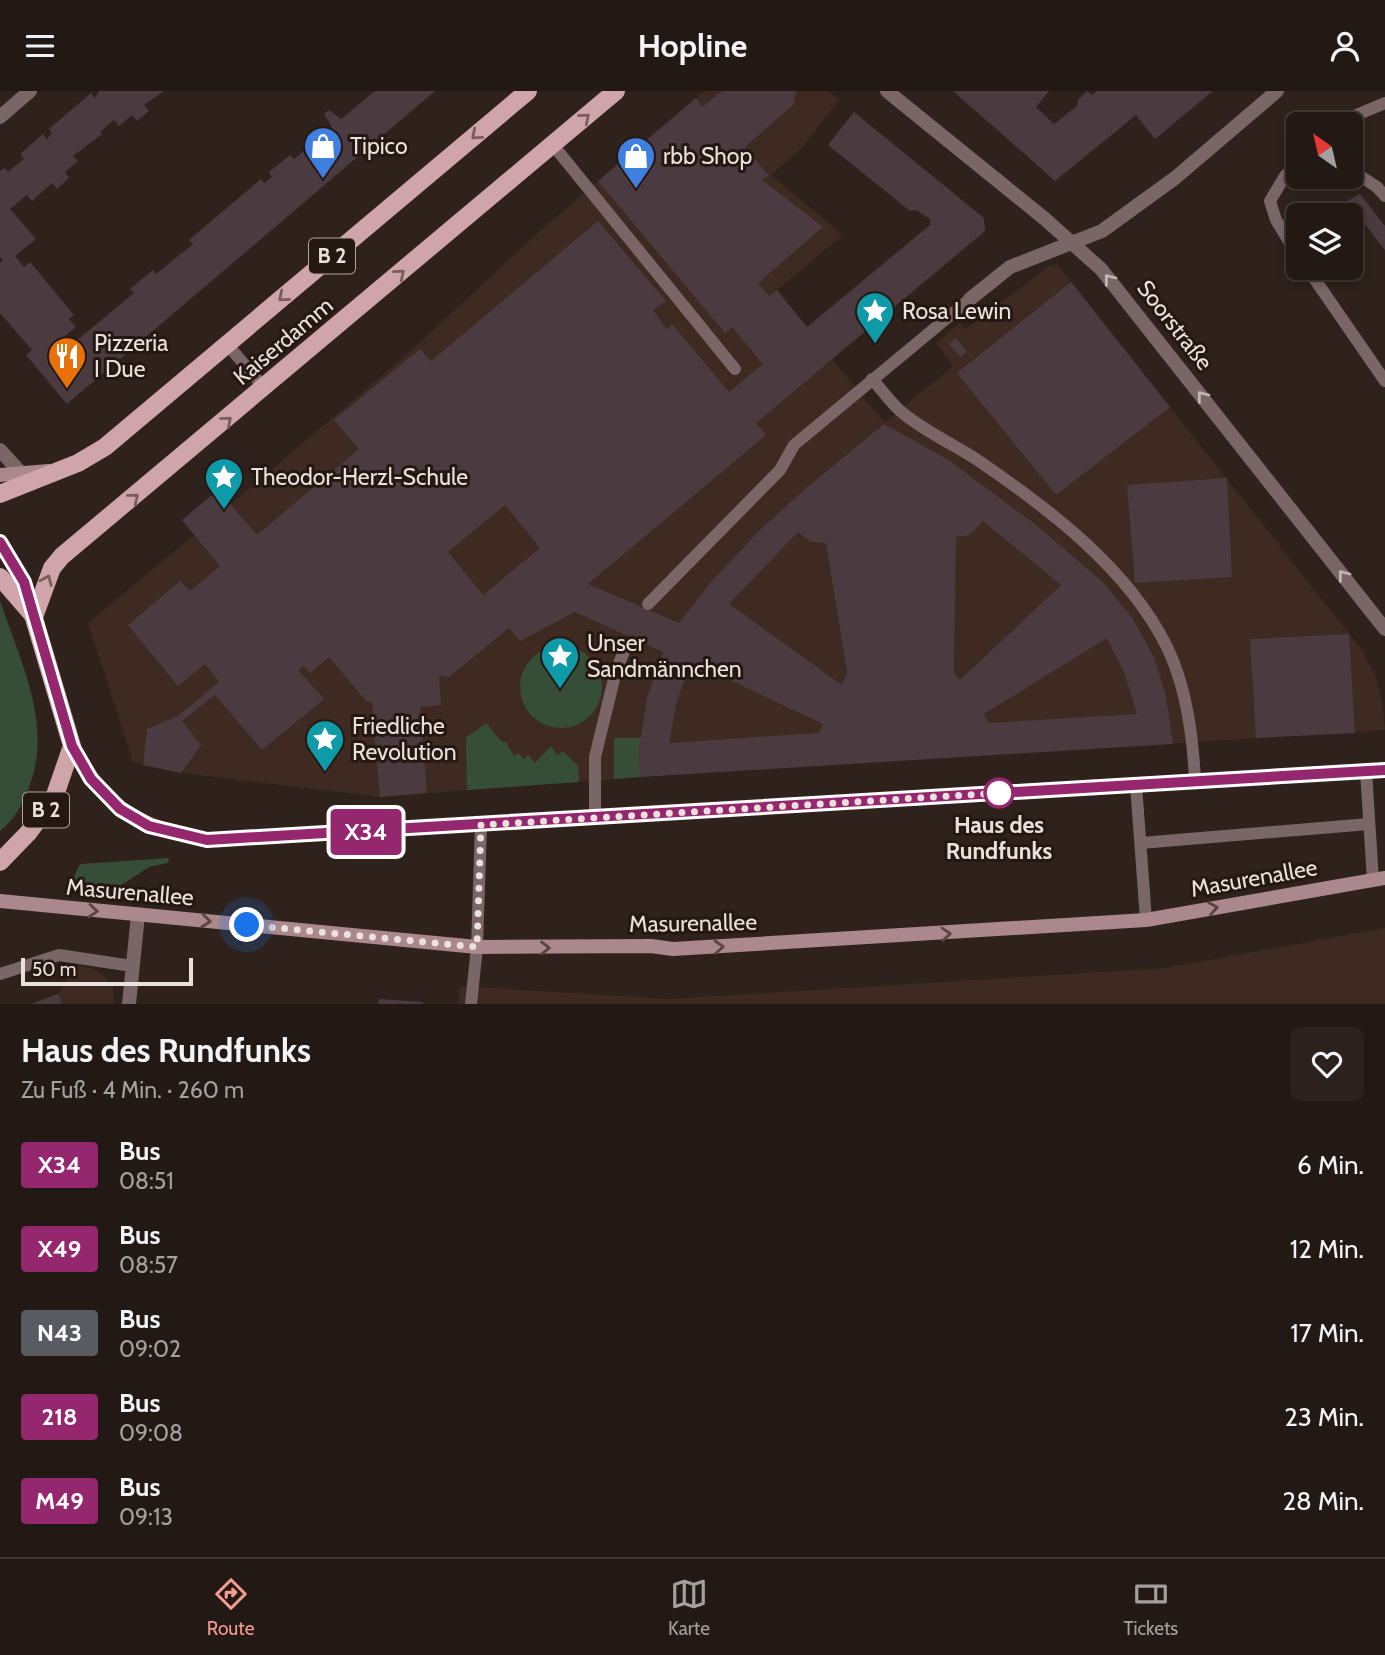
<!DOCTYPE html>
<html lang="de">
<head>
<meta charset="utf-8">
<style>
  body { margin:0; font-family:Cabin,sans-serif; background:#2b221d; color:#f1f3f6; height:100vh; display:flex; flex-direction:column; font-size:26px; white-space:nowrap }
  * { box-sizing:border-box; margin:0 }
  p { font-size:23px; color:#a3a0a0 }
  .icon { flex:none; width:38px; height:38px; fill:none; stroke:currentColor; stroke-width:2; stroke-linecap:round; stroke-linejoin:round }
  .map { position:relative; height:913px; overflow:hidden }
  .details { display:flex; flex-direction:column; background:#231914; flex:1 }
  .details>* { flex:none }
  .badge { padding:0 14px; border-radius:5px; font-size:24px; line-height:46px }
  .needle { width:46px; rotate:326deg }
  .controls { position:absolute; left:1286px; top:21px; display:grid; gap:14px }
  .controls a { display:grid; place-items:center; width:77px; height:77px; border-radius:10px; background:#231914; box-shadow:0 4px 10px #0003,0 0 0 2px #403834; font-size:35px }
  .scale { position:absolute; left:21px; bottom:18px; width:172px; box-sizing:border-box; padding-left:7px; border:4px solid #eae0dc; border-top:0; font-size:19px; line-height:24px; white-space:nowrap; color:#eae0dc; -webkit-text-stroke:5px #251812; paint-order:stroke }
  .you { position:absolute; width:35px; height:35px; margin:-18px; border:5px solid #fff; border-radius:50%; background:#1a73e8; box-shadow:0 0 0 10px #1a73e833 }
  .map>.badge { position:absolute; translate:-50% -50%; box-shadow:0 0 0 4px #fff }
  .round { display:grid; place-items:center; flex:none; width:74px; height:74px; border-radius:10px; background:#2b221d }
  .overview { display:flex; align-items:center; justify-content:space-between; height:119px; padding:0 21px }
  h1 { font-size:33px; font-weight:700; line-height:52px }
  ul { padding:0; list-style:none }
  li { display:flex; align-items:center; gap:21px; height:84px; padding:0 21px }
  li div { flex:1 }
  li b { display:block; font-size:26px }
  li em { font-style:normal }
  li .badge { min-width:77px; font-weight:700; text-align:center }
  header { display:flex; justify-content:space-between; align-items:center; height:91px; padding:0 21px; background:#231914; font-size:32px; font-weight:700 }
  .tabs { display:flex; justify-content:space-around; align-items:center; height:98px; border-top:2px solid #403834; background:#231914; font-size:19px; color:#a3a0a0 }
  .tabs a { display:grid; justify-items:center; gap:4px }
  .tabs .current { color:#f59c90 }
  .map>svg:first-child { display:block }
</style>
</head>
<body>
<header><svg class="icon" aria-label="menu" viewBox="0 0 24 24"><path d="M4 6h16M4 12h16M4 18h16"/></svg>Hopline<svg class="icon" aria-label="person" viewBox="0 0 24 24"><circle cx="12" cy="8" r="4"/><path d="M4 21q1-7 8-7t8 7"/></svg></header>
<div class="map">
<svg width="1385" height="913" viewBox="0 0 1385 913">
  <rect width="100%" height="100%" fill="#2f211b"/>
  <g fill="#3e2a21">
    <polygon points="705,0 828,0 839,9 802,57 771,84 843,144 777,199 884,332 953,275 936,252 960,232 965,239 1049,175 1057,173 1362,559 1375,584 1382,609 1385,639 640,686 380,706 181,682 133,671 88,532 194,444 182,429 218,399 231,413 405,265 541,139"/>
    <polygon points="1385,837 1385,913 458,913 460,895 669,908 1165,877"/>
    <polygon points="77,875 91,877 105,885 113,898 114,913 30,913 58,903"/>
  </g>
  <g fill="#364e37">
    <path d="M0,510c21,62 55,127 27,191 -6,15 -14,29 -27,39z"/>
    <circle cx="561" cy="596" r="41"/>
    <polygon points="486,632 502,651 506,651 514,665 519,662 523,668 528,664 535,672 551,655 557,664 563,660 578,675 579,691 467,699 466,647"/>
    <polygon points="614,647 641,647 640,686 614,688"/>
    <polygon points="169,767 168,772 149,776 112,800 69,796 80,773"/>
  </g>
  <g fill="#4b3a3f" fill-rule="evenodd">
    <polygon points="99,0 164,0 144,14 149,20 137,30 132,24 119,35 114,29 100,41 102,43 73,65 78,70 65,81 69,87 57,98 52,92 32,110 27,104 10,118 36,148 15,165 24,176 30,171 74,224 69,228 76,236 65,245 69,250 73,246 76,250 134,202 130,198 153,179 156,183 193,153 189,149 261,88 264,92 272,86 269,81 290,64 294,68 332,36 324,23 329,19 341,28 375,0 435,0 67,313 26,264 32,259 0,222 0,172 3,169 0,166 0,80 4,77 8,81 24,68 20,63 43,43 47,48 52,42 49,38 91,2 95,7"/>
    <path d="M722,0h74l-2,13 -49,43 24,29 -7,4 61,47 -65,56 11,13 8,-6 30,37 123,-102v-6l-14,-9 -6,1 -82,-66 26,-33 130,106 1,13 -229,192 10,12 -178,149 91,39 31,-40 48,-51 47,-43 79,-65 63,35 88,65 69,59 29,36 21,38 12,39 7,48 -533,33 -1,-27 8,-52 16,-46 -88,-40 -55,29 -11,-13 -60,49 -10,-1 2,29 -21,2 7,86 -47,4 -8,-95h-5l-38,-45 -19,16 -7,-7 -5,4 26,29 -62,51 -47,-55 -33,26 19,24 -20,28 -38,-8 4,-36 31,-13 41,-34 -14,-18 -27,22 -50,-61 52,-44 10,10 30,-25 -38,-46 36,-30 39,45 102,-86 -25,-29 86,-71 11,12 167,-140 68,80 -13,9 14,19 5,-5 57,68 34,-28 -31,-37 -7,6 -127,-152 98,-83 6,9zM505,414l35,43 -57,47 -35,-43zM983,430l78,64 -101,95 -6,-8 2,-135 14,-2zM798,441l13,10 15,1 21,129 -5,13 -113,-81zM1107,547l18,37 12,39 -148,9 -5,-9zM692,571l131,62 -5,9 -149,10 8,-43z"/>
    <polygon points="953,0 1049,0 1036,16 1054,33 1077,15 1078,9 1087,0 1092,4 1097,0 1213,0 1155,48 1136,24 1055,90"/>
    <polygon points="1360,103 1385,135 1385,159 1347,110"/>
    <polygon points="1071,191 1170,316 1056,404 957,282"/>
    <polygon points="956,247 967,261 960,266 949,253"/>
    <polygon points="1227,387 1232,486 1135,492 1127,394"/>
    <polygon points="1349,543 1355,642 1256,647 1250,548"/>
    <polygon points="58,903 62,913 31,913"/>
    <polygon points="379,908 423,911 423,913 378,913"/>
  </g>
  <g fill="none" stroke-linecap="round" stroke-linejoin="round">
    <g stroke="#7a6567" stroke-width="12">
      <polyline points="1344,33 1354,25 1385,12"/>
      <polyline points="553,54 735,278"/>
      <polyline points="1298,73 1285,85 1270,110 1276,129 1298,165"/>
      <polyline points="1351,79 1377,96 1385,105"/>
      <polyline points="1307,177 1385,290"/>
      <polyline points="227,253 265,298"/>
      <path d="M872,288c10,11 20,26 32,35 22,18 49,30 72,45 72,49 152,109 191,188 20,41 26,89 28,134"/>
      <polyline points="648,513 780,379 794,354 970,208"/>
      <polyline points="1366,680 1373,789"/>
      <polyline points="1136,694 1146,829"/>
      <polyline points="595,728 595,666 616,580 627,553"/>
      <polyline points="1141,752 1369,733"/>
      <polyline points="0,883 59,864 132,875"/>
      <polyline points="471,913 477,856 481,734"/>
    </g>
    <g stroke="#7a6567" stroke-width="14">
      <polyline points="887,0 1045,128 1101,178 1385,538"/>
      <polyline points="0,26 30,0"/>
      <polyline points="970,208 1010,176 1102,140 1175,87 1277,0"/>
      <polyline points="0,359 21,382"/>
      <polyline points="129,913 138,824"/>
    </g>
    <g stroke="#aa888d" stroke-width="14">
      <polyline points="0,384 49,380"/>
      <polyline points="0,451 24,491 33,522"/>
      <path d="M72,655c32,62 69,82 135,94l1178,-70"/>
      <polyline points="0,810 477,856 651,855 673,858 1146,829 1385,787"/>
    </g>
    <g stroke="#cfa4aa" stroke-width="18">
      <polyline points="0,403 78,372 105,356 528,0"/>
      <polyline points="0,486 33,524 72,655 54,707 29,741 0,771"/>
      <polyline points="34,526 52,477 62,465 616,0"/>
    </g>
  </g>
  <defs><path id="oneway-chevron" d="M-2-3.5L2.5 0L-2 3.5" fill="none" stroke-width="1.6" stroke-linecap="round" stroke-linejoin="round" transform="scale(1.75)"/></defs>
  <g stroke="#7a5e5e">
    <use href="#oneway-chevron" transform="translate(585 27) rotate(-40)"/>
    <use href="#oneway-chevron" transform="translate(476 44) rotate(140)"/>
    <use href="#oneway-chevron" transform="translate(400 183) rotate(-40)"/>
    <use href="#oneway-chevron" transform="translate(283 206) rotate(140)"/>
    <use href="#oneway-chevron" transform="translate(227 330) rotate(-40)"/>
    <use href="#oneway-chevron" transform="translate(134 407) rotate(-39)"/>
    <use href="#oneway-chevron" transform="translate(47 489) rotate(-67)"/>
  </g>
  <g stroke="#c3b5b3">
    <use href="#oneway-chevron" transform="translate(1109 188) rotate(-128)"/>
    <use href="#oneway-chevron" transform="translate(1202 305) rotate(-128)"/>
    <use href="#oneway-chevron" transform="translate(1343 484) rotate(-128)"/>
  </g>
  <g stroke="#5a4543">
    <use href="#oneway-chevron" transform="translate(1213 817) rotate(-10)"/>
    <use href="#oneway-chevron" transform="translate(93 820) rotate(5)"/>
    <use href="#oneway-chevron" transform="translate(206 830) rotate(6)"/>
    <use href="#oneway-chevron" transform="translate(946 843) rotate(-4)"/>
    <use href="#oneway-chevron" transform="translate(719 856) rotate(-3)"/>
    <use href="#oneway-chevron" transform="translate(545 857) rotate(-1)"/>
  </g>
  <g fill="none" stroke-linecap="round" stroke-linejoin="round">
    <defs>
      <polyline id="line" points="0,451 24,491 72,655 91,688 120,718 149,735 207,749 1385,679"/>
    </defs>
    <use href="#line" stroke="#fff" stroke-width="16"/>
    <use href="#line" stroke="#95276e" stroke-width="10"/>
    <polyline stroke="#eae0dc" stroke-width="7" stroke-dasharray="0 12.6" points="247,834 477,856 481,734 999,702"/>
  </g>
  <defs>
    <symbol id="shop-pin" viewBox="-11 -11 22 30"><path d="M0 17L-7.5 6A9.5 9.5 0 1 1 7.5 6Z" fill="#3f7fe0" stroke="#251812"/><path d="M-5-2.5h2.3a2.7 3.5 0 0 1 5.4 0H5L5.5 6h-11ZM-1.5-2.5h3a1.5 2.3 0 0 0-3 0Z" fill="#fff"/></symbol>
    <symbol id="sight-pin" viewBox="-11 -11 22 30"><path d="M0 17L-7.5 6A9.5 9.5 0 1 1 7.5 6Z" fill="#0f9aa8" stroke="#251812"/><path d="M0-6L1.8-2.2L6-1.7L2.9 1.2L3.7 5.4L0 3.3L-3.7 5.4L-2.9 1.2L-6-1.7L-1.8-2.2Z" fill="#fff"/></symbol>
    <symbol id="restaurant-pin" viewBox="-11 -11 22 30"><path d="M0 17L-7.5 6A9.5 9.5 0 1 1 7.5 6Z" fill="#e8710a" stroke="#251812"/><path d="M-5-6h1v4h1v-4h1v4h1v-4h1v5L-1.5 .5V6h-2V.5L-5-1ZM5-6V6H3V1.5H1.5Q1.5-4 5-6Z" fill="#fff"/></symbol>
  </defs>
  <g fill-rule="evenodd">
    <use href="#shop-pin" x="301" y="33" width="44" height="60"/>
    <use href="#shop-pin" x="614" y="43" width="44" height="60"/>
    <use href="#sight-pin" x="853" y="198" width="44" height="60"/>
    <use href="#restaurant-pin" x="45" y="243" width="44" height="60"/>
    <use href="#sight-pin" x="202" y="364" width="44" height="60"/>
    <use href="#sight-pin" x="538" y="543" width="44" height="60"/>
    <use href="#sight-pin" x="303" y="626" width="44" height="60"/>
  </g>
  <circle fill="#fff" stroke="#95276e" stroke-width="3.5" cx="999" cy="702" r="14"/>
  <g text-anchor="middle" stroke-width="6" stroke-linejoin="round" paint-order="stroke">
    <g fill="#251812" stroke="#afa49f" stroke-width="2">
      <rect x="309" y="147.5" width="46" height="35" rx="5"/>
      <rect x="23" y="701.5" width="46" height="35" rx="5"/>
    </g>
    <g font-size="21" font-weight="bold" fill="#eae0dc">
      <text x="332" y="172">B 2</text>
      <text x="46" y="726">B 2</text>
    </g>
    <g font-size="23" fill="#eae0dc" stroke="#251812" text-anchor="start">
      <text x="350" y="63">Tipico</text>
      <text x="663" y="73">rbb Shop</text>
      <text x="902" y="228">Rosa Lewin</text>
      <text x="94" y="260">Pizzeria<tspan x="94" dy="26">I Due</tspan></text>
      <text x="251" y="394">Theodor-Herzl-Schule</text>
      <text x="587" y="560">Unser<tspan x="587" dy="26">Sandmännchen</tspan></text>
      <text x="352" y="643">Friedliche<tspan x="352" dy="26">Revolution</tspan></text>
    </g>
    <g font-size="23" fill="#eae0dc" stroke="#251812">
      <text transform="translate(1175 234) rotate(52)" y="8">Soorstraße</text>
      <text transform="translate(283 250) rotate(-40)" y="8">Kaiserdamm</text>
      <text transform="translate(1254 787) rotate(-10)" y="8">Masurenallee</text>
      <text transform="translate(130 801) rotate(5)" y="8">Masurenallee</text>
      <text transform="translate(693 832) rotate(-1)" y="8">Masurenallee</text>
    </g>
    <g font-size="23" font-weight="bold" fill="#eae0dc" stroke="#251812">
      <text x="999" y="742">Haus des<tspan x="999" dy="26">Rundfunks</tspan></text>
    </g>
  </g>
</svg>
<div class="controls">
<a><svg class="needle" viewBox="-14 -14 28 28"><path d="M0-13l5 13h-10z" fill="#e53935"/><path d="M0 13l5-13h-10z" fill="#a3a0a0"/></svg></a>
<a><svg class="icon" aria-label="layers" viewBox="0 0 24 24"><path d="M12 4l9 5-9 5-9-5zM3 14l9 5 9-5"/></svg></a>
</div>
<div class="scale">50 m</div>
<div class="you" style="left:247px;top:834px"></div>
<b class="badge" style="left:366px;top:741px;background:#95276e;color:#fff">X34</b>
</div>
<section class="details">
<div class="overview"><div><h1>Haus des Rundfunks</h1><p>Zu Fuß · 4 Min. · 260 m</p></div><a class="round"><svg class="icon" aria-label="heart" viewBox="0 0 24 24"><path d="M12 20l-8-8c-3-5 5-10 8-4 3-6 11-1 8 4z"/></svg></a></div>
<ul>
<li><span class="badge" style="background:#95276e;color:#fff">X34</span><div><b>Bus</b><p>08:51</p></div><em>6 Min.</em></li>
<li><span class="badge" style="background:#95276e;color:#fff">X49</span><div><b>Bus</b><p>08:57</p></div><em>12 Min.</em></li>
<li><span class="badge" style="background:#595b62;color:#fff">N43</span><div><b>Bus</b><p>09:02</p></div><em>17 Min.</em></li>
<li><span class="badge" style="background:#95276e;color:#fff">218</span><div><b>Bus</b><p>09:08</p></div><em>23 Min.</em></li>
<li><span class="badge" style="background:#95276e;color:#fff">M49</span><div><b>Bus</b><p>09:13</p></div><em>28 Min.</em></li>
</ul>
</section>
<nav class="tabs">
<a class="current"><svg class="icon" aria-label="directions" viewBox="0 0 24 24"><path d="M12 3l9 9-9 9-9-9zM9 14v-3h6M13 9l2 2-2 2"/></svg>Route</a>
<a><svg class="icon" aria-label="map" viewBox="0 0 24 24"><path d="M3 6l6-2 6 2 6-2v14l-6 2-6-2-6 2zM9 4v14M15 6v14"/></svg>Karte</a>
<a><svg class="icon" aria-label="tickets" viewBox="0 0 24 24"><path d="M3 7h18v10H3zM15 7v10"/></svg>Tickets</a>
</nav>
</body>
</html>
